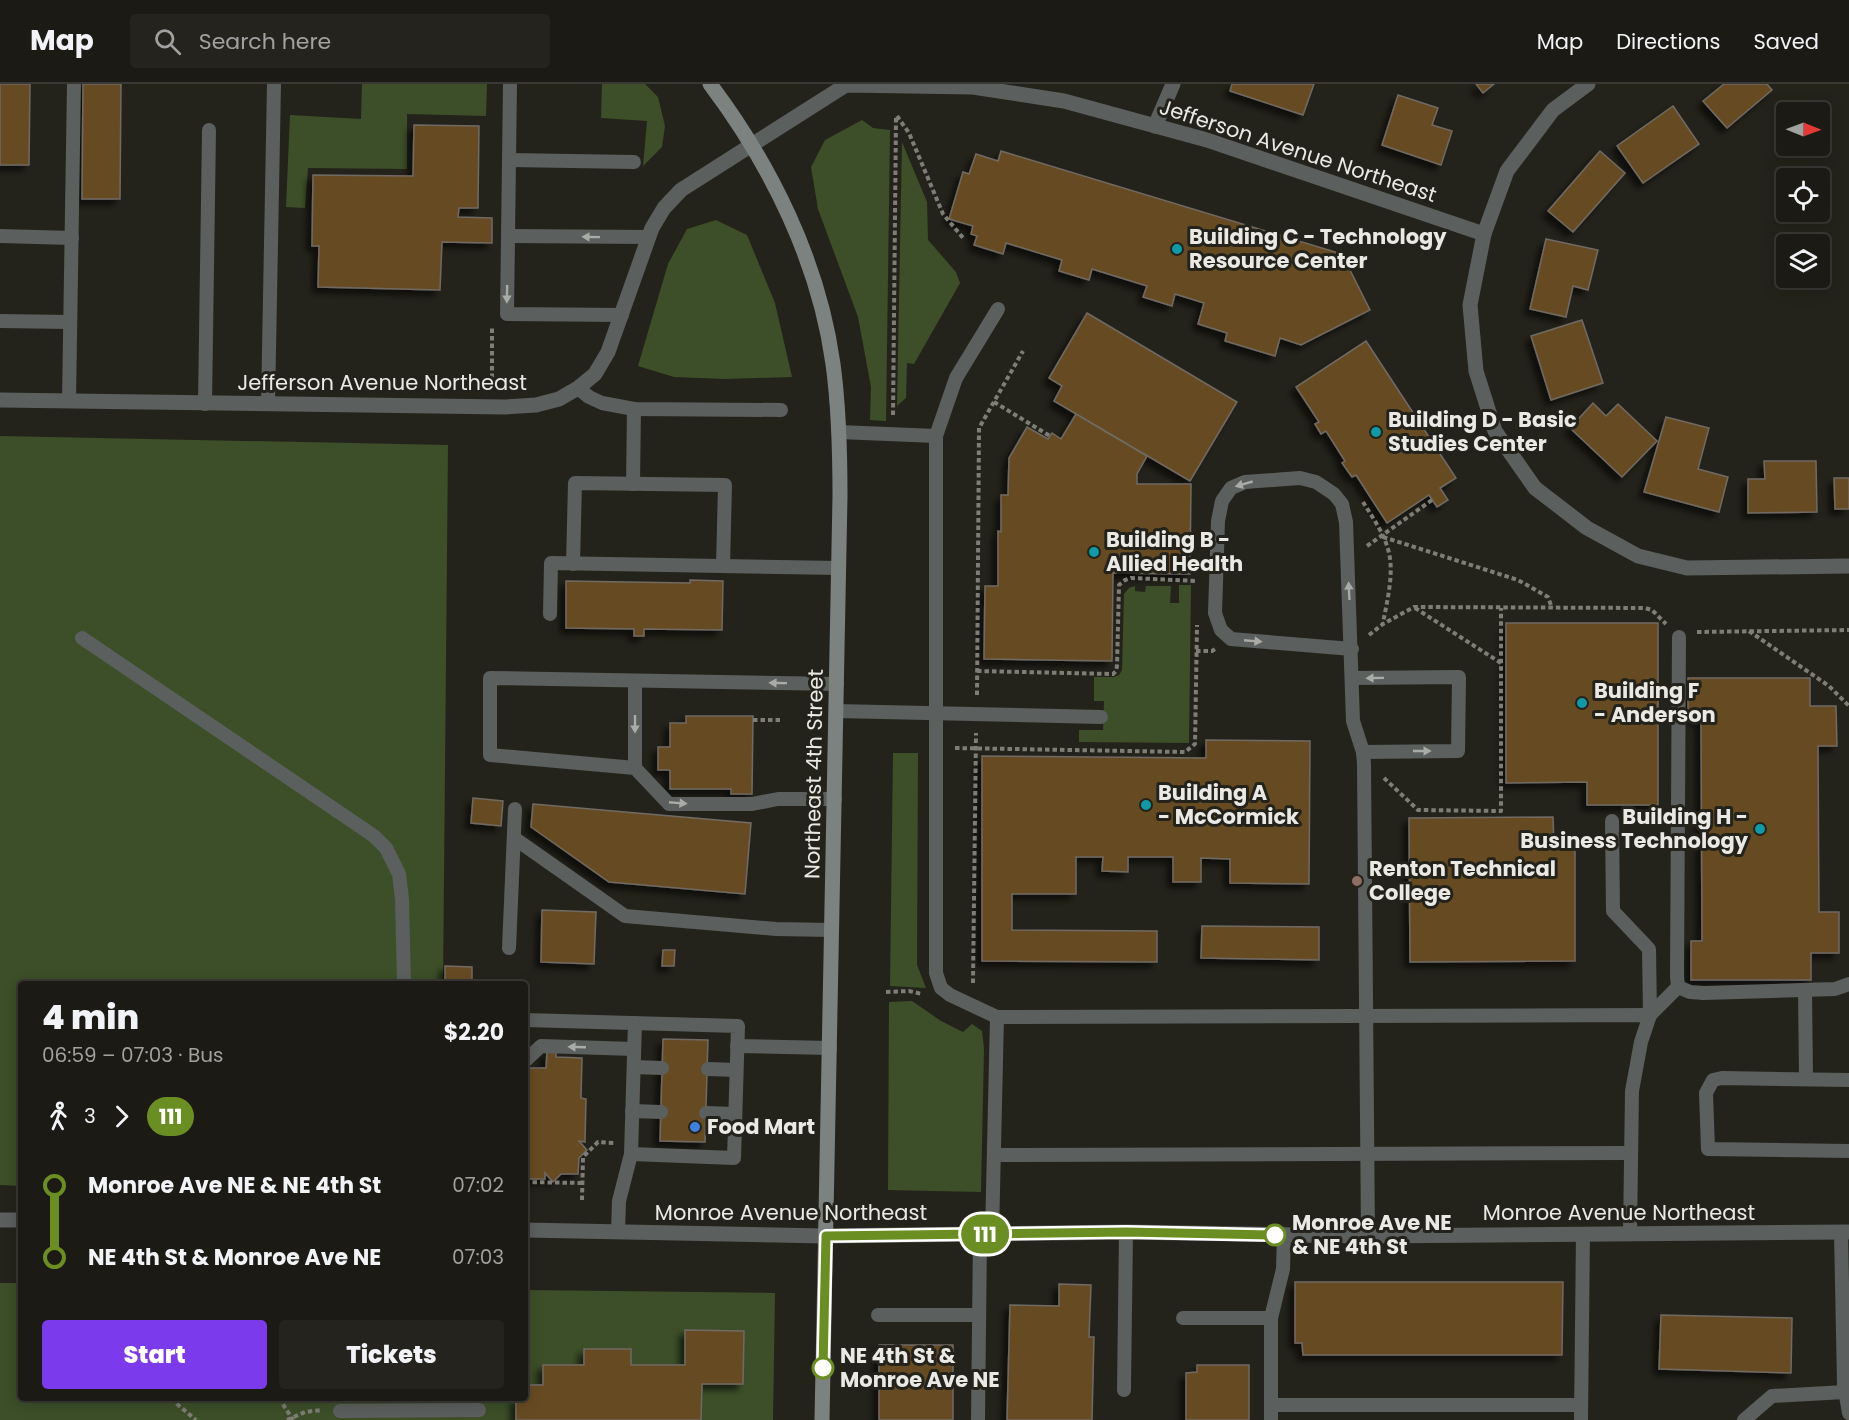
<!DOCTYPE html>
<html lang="en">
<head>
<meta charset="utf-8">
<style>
  body { margin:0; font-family:Poppins,sans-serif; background:#24231d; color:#f1f3f6; height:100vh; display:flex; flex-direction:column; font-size:22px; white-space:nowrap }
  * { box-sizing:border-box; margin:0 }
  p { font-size:20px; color:#a0a1a0 }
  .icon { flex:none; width:33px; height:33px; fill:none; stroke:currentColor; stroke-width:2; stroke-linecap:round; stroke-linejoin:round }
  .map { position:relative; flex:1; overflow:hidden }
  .details { position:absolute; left:18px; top:897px; width:510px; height:420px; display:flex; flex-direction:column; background:#1b1a14; border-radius:6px; box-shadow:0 3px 15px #0003,0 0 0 2px #393834 }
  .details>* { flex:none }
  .badge { padding:0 12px; border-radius:20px; font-size:21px; line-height:39px }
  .needle { width:39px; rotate:91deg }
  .fabs { position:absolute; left:1776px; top:18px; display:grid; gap:12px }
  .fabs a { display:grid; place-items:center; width:54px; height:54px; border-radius:6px; background:#1b1a14; box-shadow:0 3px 15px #0003,0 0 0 2px #393834; font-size:30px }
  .map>.badge { position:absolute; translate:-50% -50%; box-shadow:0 0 0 3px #fff }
  .legs { display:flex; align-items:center; gap:9px; height:66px; padding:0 24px; font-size:20px }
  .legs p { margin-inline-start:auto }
  .overview { display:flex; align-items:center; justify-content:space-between; height:102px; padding:0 24px }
  h1 { font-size:33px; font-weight:800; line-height:45px }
  .action { display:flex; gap:12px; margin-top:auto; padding:12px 24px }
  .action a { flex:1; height:69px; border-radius:6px; background:#7c3aed; color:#fff; font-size:24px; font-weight:800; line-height:69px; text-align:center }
  .action a+a { background:#24231d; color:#f1f3f6 }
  ul { padding:0 24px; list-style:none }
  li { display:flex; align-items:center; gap:21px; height:72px; font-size:22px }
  li i { display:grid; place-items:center; width:9px; height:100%; margin:0 8px; background:currentColor }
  li i::after { content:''; width:15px; height:15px; margin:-8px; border:4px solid; border-radius:50%; background:#1b1a14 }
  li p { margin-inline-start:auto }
  li:first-child i { background:linear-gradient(#0000 50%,currentColor 0) }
  li:last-child i { background:linear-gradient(currentColor 50%,#0000 0) }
  header { display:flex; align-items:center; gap:36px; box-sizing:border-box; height:84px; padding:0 30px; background:#1b1a14; border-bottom:2px solid #393834 }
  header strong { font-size:28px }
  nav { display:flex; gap:33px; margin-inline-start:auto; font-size:21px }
  .search { width:420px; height:54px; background:#24231d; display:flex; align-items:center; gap:15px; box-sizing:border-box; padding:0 21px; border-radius:6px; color:#a0a1a0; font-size:22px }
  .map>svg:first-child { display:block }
</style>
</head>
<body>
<header>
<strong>Map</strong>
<div class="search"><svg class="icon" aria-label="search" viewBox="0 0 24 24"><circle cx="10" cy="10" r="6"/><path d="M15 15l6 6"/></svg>Search here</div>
<nav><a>Map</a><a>Directions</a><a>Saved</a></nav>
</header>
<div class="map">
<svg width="1849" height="1336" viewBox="0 0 1849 1336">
  <defs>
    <filter id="shadow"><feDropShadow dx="-5.5" dy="5.5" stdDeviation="3" flood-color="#0009"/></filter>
  </defs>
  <rect width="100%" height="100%" fill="#24231b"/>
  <g fill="#3c4f28">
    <polygon points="362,0 487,0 486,32 407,30 407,85 308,84 305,124 286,123 290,31 361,35"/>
    <polygon points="602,0 645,0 658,13 665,42 662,63 643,82 647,37 601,34"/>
    <polygon points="862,36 873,44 890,46 886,337 870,336 871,303 858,233 818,125 811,83 825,56"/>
    <polygon points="902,58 927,118 928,156 956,188 960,199 914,280 907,279 906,314 897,322"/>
    <polygon points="716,136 747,151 775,219 792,293 725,295 674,293 638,282 668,180 687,145"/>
    <polygon points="0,352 448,361 443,900 21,900 21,1102 0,1101"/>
    <polygon points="1179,501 1191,501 1189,659 1079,658 1079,646 1103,646 1104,617 1094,617 1094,593 1114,593 1119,591 1122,586 1124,510 1129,504 1135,502 1135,507 1145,508 1146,502 1171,502 1170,519 1179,519"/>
    <polygon points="893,669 918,669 917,881 926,904 890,902"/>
    <polygon points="912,917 941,937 963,948 972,940 982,947 984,965 981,1108 888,1106 889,918"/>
    <polygon points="0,1199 21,1199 21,1314 525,1314 525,1206 775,1209 773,1336 0,1336"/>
  </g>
  <g fill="#664b24" stroke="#706a63" stroke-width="1.5" filter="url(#shadow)">
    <polygon points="0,0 30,0 29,81 0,81"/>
    <polygon points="83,0 121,0 120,115 82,115"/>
    <polygon points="1232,0 1314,0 1303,31 1230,7"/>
    <polygon points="1476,0 1494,0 1483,9"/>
    <polygon points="1724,0 1767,0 1772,6 1727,44 1703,17"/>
    <polygon points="1398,11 1438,24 1432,41 1452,47 1441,81 1382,61"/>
    <polygon points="1673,22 1699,60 1643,99 1617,62"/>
    <polygon points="414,41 479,42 478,124 459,124 458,133 492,134 492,159 442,158 440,206 318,203 319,162 312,162 313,91 413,92"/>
    <polygon points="1001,67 1342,170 1370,226 1301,261 1280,254 1275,272 1225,257 1227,249 1198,240 1204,219 1175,210 1172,222 1143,213 1147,202 1092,185 1089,196 1059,187 1062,176 1006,159 1003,170 974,161 977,152 971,150 973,142 949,135 963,88 969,90 976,70 998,77"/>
    <polygon points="1600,67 1625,89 1573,148 1548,127"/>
    <polygon points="1546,155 1598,166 1588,206 1573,202 1566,233 1530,225"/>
    <polygon points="1087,229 1237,318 1190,397 1054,317 1062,302 1049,294"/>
    <polygon points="1582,236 1603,299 1551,316 1531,252"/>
    <polygon points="1366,257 1456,394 1440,404 1448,416 1437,423 1429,411 1387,439 1356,391 1352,393 1342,379 1345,377 1326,347 1321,350 1315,340 1319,338 1296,303"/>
    <polygon points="1593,319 1606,332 1618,320 1657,357 1622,393 1570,344"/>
    <polygon points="1076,330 1147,372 1137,390 1137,400 1191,400 1190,490 1113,489 1112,577 984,575 985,502 998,502 998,447 1001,448 1001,411 1008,411 1009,374 1027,343 1048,355 1052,349 1061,355"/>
    <polygon points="1666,333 1709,344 1698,385 1728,393 1719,428 1644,408"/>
    <polygon points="1764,377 1816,377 1817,428 1748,429 1748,395 1765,395"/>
    <polygon points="1834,394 1849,394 1849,425 1835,425"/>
    <polygon points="690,496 723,497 722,546 644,545 644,552 634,552 634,545 566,544 566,497 690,499"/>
    <polygon points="1506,539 1658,539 1658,721 1587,721 1587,698 1506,699"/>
    <polygon points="1688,594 1810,594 1810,622 1836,622 1837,662 1818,662 1819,828 1839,828 1839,869 1811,869 1811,896 1691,896 1691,857 1702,857 1701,634 1688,634"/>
    <polygon points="686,632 753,632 752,710 731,710 731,705 670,705 670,686 658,686 658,663 670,663 670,639 686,639"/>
    <polygon points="1206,656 1310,657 1309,800 1230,799 1230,775 1201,774 1201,798 1173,798 1173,773 1128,773 1128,788 1102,787 1103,773 1076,773 1076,810 1012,810 1012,846 1157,847 1157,878 982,877 982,672 1206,674"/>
    <polygon points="473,714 503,717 501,742 471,739"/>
    <polygon points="533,720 751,739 745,810 609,798 531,743"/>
    <polygon points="1553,733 1554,759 1575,759 1575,877 1410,878 1409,734"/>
    <polygon points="542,826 596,828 594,880 541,878"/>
    <polygon points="1202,842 1319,843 1319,876 1201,874"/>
    <polygon points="663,866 675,866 674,882 662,882"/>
    <polygon points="445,882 472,883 472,900 445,900"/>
    <polygon points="663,955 708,956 705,1058 660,1057"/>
    <polygon points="547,967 556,968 556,973 582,974 581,1014 586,1015 585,1058 579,1057 587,1066 579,1074 578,1090 561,1090 553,1098 545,1089 545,1095 525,1095 525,986 528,984 546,984"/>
    <polygon points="1295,1198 1563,1198 1562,1271 1303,1271 1302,1259 1295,1259"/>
    <polygon points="1059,1200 1091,1201 1089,1253 1094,1253 1092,1336 1007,1336 1010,1221 1059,1222"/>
    <polygon points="1661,1231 1792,1234 1791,1289 1659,1285"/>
    <polygon points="685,1246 744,1247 743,1300 702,1300 701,1336 516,1336 516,1314 525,1314 525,1301 543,1301 543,1281 584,1281 584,1265 631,1265 631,1281 685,1281"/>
    <rect x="879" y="1261" width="74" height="75"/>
    <polygon points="1197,1281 1249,1281 1249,1336 1186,1336 1186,1289 1197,1288"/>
  </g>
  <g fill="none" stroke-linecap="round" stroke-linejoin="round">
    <g stroke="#7e7d76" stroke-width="4" stroke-dasharray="4.5 3" stroke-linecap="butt">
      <polyline points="897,32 909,49 943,130 964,155"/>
      <polyline points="492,294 492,244"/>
      <polyline points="994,318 1050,352"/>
      <polyline points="893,331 896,32"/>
      <path d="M1363,418c10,16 22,33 26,51 5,22 -2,48 -6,70"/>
      <polyline points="1383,453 1518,496 1548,513 1552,524"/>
      <polyline points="1367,462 1432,416"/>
      <polyline points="1415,524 1501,579"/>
      <polyline points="1749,547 1829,602 1849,622"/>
      <polyline points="1697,548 1849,546"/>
      <polyline points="1369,551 1383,540 1414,523 1645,524 1652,526 1666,540"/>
      <polyline points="1196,567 1212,567 1215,565"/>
      <polyline points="977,587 1113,590 1116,587 1117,582 1119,501 1125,496 1131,494 1197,497"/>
      <polyline points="977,611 979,344 1023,267"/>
      <polyline points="753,636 780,636"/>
      <polyline points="955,664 1185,668 1195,660 1197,541"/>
      <polyline points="1384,694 1418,726 1501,727 1501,524"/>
      <polyline points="973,899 976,649"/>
      <polyline points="886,908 909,907 922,910"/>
      <polyline points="525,1098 583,1099"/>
      <polyline points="582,1116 583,1073 598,1058 614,1059"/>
      <polyline points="172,1314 177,1320 196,1336"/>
      <polyline points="279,1314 293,1336"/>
      <polyline points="287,1336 305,1328 321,1326"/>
    </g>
    <g stroke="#5b5f5d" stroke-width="14">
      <polyline points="510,0 507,230 622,231"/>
      <polyline points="509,76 634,78"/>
      <polyline points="0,152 72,154"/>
      <polyline points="508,152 649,153"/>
      <polyline points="0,237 70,238"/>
      <polyline points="578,304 589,313 602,319 634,325 781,326"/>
      <polyline points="69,317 74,0"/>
      <polyline points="205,320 209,46"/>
      <polyline points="268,320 274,0"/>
      <polyline points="839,348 936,352 956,294 998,225"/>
      <polyline points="936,352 936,889 941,904 950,911 997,933"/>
      <polyline points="633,400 634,325"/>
      <polyline points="573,480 575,399 725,401 723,482"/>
      <polyline points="550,530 551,479 839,484"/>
      <polyline points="1679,553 1677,892 1678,903 1690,908 1704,909 1835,905 1849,900"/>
      <polyline points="82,554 374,752 386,764 399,790 402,815 404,900"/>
      <polyline points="1352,565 1231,555 1221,546 1215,529 1218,437 1222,417 1231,404 1245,398 1286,395 1300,394 1316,398 1334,410 1342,420 1346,438 1353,637 1363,668 1364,680 1368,1152"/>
      <polyline points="1352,594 1459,593 1458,667 1363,668"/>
      <polyline points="836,627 1101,633"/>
      <polyline points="635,684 635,597"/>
      <polyline points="835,715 778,715 752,720 669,720 635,684 490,671 490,594 837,600"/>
      <polyline points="1612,737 1613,827 1649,865 1650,931"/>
      <polyline points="514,754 625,832 776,845 832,846"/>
      <polyline points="509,864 515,725"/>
      <polyline points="1805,906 1806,995"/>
      <polyline points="1650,931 1678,903"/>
      <polyline points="525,936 738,942 734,1074 631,1070"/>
      <polyline points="737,962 830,964"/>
      <polyline points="525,977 541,962 634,965"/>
      <polyline points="634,983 662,984"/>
      <polyline points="708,985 736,986"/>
      <polyline points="1849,996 1722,994 1713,996 1706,1009 1708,1065 1849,1067"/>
      <polyline points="632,1027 661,1028"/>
      <polyline points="706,1029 735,1030"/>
      <polyline points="994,1071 1631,1069"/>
      <polyline points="618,1148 619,1117 631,1070 635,939"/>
      <polyline points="1841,1148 1844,1300 1849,1329"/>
      <polyline points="992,1150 997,933 1650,931 1641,958 1632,1007 1630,1150"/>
      <polyline points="878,1231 979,1231"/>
      <polyline points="1183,1234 1271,1234"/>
      <polyline points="1124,1306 1126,1148"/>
      <polyline points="1271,1321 1581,1321"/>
      <polyline points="340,1327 479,1326"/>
      <polyline points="978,1336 980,1150"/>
      <polyline points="1271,1336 1271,1234 1283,1185 1284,1151"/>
      <polyline points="1581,1336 1583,1150"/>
      <polyline points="1744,1336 1772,1312 1845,1308"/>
    </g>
    <g stroke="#5b5f5d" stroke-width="15">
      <polyline points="1588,0 1553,26 1507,87 1484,150 1470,221 1476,287 1495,347 1535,404 1587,444 1638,472 1687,484 1849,482"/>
      <polyline points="1155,42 1173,0"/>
      <polyline points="0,316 505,323 536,321 559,315 578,304 595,290 608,268 652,144 664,124 681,106 846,1 973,3 1064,17 1207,56 1484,150"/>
    </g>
    <g stroke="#5b5f5d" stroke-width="15">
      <polyline points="0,1136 21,1136"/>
      <polyline points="525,1146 826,1152 1126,1148 1368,1152 1849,1148"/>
    </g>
    <path stroke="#7c827f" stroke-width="15" d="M710,0c61,81 109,178 123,280 6,44 7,88 7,132l-18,924"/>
  </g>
  <defs><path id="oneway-solid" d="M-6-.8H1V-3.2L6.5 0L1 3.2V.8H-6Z" transform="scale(1.5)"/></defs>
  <g fill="#aaaba7">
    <use href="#oneway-solid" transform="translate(591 153) rotate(-179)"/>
    <use href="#oneway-solid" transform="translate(507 210) rotate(91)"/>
    <use href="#oneway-solid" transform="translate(1244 400) rotate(164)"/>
    <use href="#oneway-solid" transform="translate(1349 507) rotate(-93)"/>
    <use href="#oneway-solid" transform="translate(1253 557) rotate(5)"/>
    <use href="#oneway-solid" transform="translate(1375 594) rotate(179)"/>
    <use href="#oneway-solid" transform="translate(778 599) rotate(-179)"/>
    <use href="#oneway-solid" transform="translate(635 640) rotate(90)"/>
    <use href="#oneway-solid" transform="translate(1422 667)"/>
    <use href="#oneway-solid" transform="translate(678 719) rotate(5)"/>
    <use href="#oneway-solid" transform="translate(577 963) rotate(-178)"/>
  </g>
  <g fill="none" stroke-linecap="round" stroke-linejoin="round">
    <defs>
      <polyline id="line-1" points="823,1284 826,1152 1126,1148 1275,1151"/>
    </defs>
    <use href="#line-1" stroke="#fff" stroke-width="14"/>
    <use href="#line-1" stroke="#6b8e23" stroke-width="9"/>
  </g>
  <g fill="#0f9aa8" stroke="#24231b" stroke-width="2">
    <circle cx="1177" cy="165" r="6"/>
    <circle cx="1376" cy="348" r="6"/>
    <circle cx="1094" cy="468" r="6"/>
    <circle cx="1582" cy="619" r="6"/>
    <circle cx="1146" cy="721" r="6"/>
    <circle cx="1760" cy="745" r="6"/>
  </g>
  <circle fill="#8d6e63" stroke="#24231b" stroke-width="2" cx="1357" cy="797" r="6"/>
  <circle fill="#3f7fe0" stroke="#24231b" stroke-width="2" cx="695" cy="1043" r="6"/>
  <g fill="#fff" stroke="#6b8e23" stroke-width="3">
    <circle cx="1275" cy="1151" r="10"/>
    <circle cx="823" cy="1284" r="10"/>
  </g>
  <g text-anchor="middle" stroke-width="6" stroke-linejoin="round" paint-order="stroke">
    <g font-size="21" fill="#eae9e4" stroke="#24231b">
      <text transform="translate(1298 67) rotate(18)" y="7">Jefferson Avenue Northeast</text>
      <text x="382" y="306">Jefferson Avenue Northeast</text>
      <text transform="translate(814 690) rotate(-89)" y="7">Northeast 4th Street</text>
      <text x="791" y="1136">Monroe Avenue Northeast</text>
      <text x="1619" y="1136">Monroe Avenue Northeast</text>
    </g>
    <g font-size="21" font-weight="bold" fill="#eae9e4" stroke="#24231b" text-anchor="start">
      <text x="1189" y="160">Building C - Technology<tspan x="1189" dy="24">Resource Center</tspan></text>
      <text x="1388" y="343">Building D - Basic<tspan x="1388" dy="24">Studies Center</tspan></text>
      <text x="1106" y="463">Building B -<tspan x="1106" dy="24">Allied Health</tspan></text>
      <text x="1594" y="614">Building F<tspan x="1594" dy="24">- Anderson</tspan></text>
      <text x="1158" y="716">Building A<tspan x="1158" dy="24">- McCormick</tspan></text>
      <text x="1748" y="740" text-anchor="end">Building H -<tspan x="1748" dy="24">Business Technology</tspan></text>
      <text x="1369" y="792">Renton Technical<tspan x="1369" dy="24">College</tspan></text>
      <text x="707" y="1050">Food Mart</text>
    </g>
    <g font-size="21" font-weight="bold" fill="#eae9e4" stroke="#24231b" text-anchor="start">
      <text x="1292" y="1146">Monroe Ave NE<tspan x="1292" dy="24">&amp; NE 4th St</tspan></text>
      <text x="840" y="1279">NE 4th St &amp;<tspan x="840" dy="24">Monroe Ave NE</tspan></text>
    </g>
  </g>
</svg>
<div class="fabs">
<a><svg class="needle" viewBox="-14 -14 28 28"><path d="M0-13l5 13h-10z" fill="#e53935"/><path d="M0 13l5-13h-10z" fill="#a0a1a0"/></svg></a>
<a><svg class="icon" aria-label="locate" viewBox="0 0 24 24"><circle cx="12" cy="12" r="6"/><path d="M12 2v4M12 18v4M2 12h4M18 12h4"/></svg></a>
<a><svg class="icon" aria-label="layers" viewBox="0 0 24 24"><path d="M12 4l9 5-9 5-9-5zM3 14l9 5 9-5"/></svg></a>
</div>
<b class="badge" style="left:985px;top:1150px;background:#6b8e23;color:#fff">111</b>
<section class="details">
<div class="overview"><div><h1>4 min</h1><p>06:59 – 07:03 · Bus</p></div><b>$2.20</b></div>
<div class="legs"><svg class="icon" aria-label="walk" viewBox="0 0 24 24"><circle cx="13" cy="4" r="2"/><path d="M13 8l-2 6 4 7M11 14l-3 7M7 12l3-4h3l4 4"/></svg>3<svg class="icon" aria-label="forward" viewBox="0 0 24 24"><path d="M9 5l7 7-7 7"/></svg><b class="badge" style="background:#6b8e23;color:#fff">111</b></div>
<ul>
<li><i style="color:#6b8e23"></i><b>Monroe Ave NE &amp; NE 4th St</b><p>07:02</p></li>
<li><i style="color:#6b8e23"></i><b>NE 4th St &amp; Monroe Ave NE</b><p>07:03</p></li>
</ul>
<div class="action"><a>Start</a><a>Tickets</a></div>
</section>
</div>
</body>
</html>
